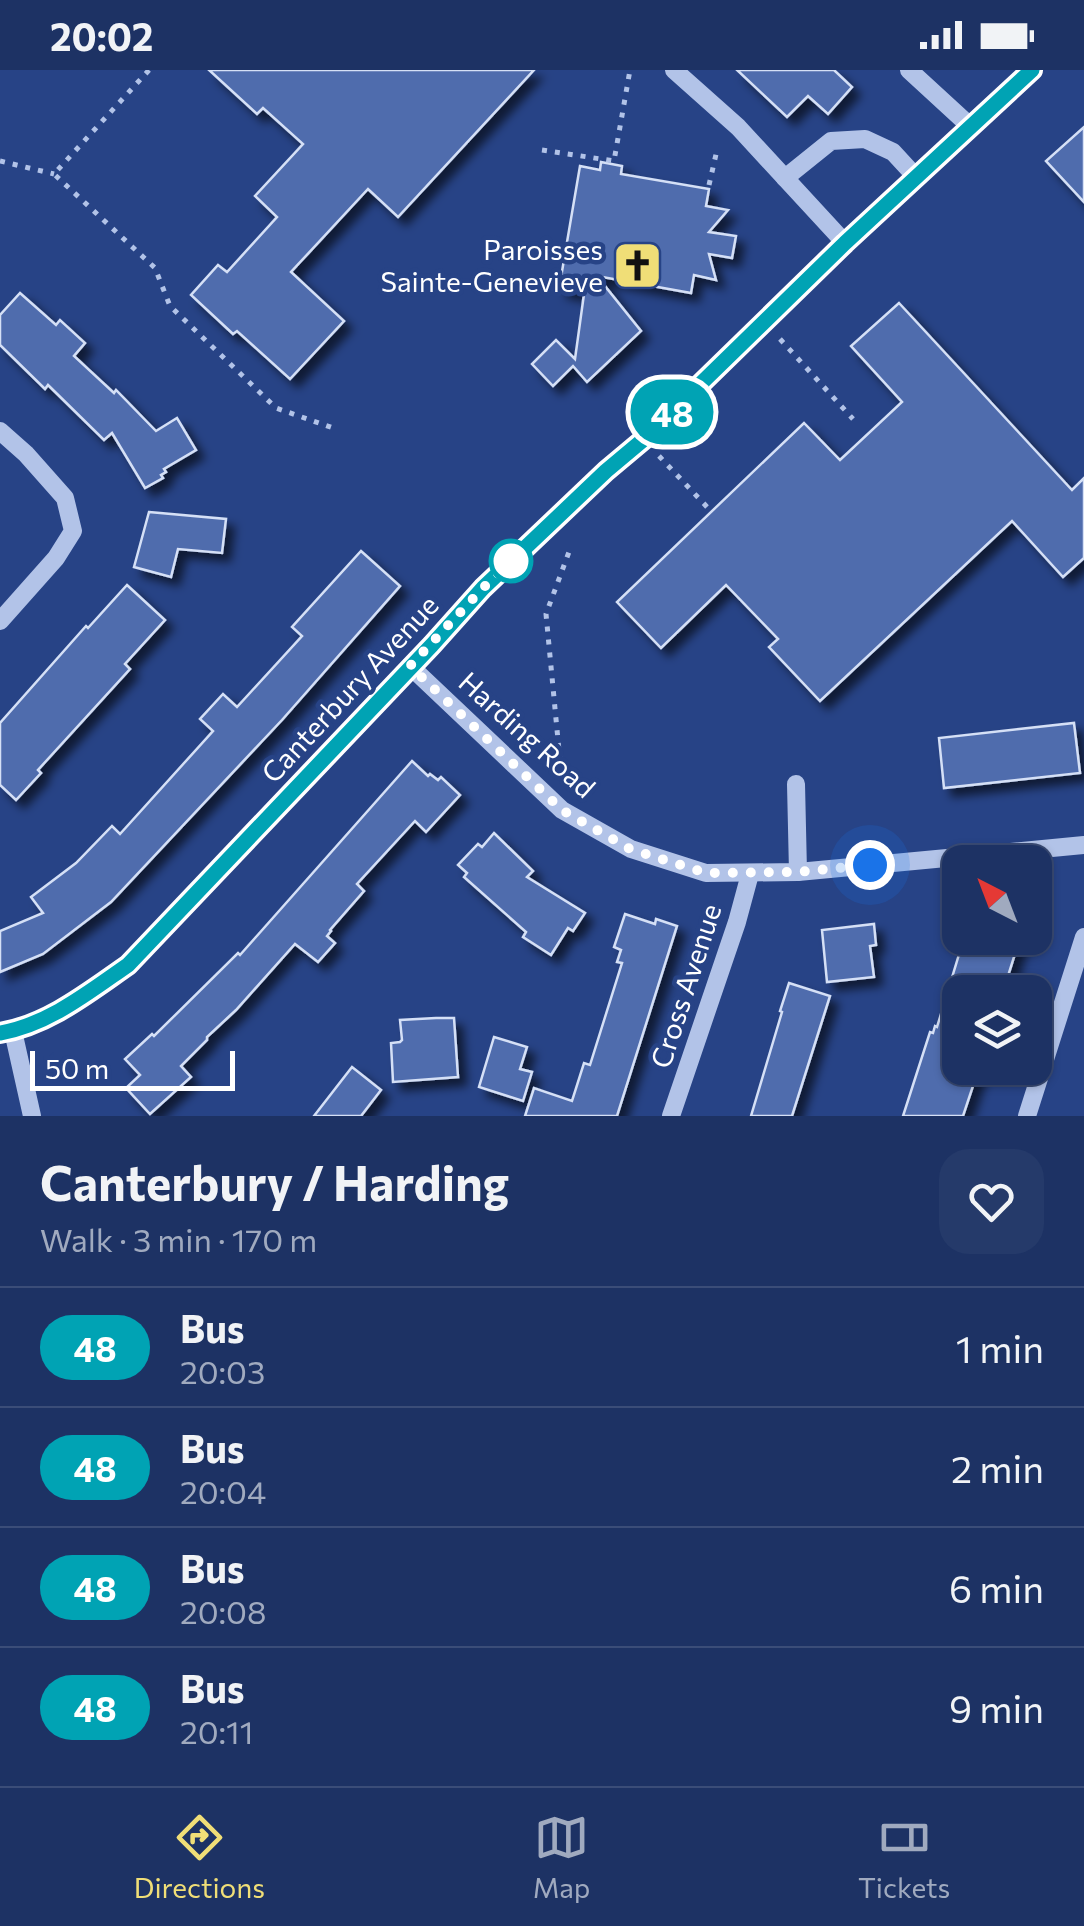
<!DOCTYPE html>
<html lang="en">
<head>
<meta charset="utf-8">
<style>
  body { margin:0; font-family:Commissioner,sans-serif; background:#253a6a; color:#f1f3f6; height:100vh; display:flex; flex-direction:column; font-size:38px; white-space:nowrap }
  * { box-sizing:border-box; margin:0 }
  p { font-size:32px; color:#a0aabf }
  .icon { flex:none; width:55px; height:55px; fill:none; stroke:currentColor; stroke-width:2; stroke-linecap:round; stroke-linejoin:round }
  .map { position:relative; height:1046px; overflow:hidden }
  .drawer { display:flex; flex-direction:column; background:#1d3264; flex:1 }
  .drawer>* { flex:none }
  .badge { padding:0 20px; border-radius:32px; font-size:35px; line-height:65px }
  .needle { width:65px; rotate:318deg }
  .fabs { position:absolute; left:942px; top:775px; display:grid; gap:20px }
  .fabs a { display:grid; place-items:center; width:110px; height:110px; border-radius:20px; background:#1d3264; box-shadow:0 2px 8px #0004,0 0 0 2px #3b4d78; font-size:50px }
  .scale { position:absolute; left:30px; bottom:25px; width:205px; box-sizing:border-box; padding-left:10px; border:5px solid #fff; border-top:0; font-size:28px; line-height:35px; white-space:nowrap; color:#fff; -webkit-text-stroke:8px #274386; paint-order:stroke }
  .you { position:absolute; width:50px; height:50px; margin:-25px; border:8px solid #fff; border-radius:50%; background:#1a73e8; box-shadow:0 0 0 15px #1a73e833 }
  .map>.badge { position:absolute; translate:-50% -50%; box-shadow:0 0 0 5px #fff }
  .round { display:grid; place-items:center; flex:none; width:105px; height:105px; border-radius:30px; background:#253a6a }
  .summary { display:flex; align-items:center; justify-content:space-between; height:170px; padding:0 40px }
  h1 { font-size:48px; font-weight:700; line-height:75px }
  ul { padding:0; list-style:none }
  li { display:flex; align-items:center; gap:30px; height:120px; padding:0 40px; border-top:2px solid #3b4d78 }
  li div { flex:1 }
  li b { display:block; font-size:38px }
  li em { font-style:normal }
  li .badge { min-width:110px; font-weight:700; text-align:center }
  .status { display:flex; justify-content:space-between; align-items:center; height:70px; padding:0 50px; background:#1d3264; direction:ltr }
  .status svg { height:28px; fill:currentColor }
  .dock { display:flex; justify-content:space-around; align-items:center; height:140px; border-top:2px solid #3b4d78; background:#1d3264; font-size:28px; color:#a0aabf }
  .dock a { display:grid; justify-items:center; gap:5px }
  .dock .active { color:#f0de77 }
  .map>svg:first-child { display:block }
</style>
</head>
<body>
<div class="status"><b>20:02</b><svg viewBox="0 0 49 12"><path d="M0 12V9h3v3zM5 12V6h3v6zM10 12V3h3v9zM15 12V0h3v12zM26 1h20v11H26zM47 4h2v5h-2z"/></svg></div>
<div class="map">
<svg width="1084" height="1046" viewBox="0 0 1084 1046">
  <defs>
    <filter id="shadow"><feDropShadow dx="8" dy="8" stdDeviation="5" flood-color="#0009"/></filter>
  </defs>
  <rect width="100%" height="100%" fill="#274386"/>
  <g fill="#506cad" stroke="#d5e0f6" stroke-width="2.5" filter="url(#shadow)">
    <polygon points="209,0 534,0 398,147 368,119 291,202 344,251 290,309 237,261 233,264 191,225 218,195 227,202 277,147 255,126 303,74 263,38 257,44"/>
    <polygon points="737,0 834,0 852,17 828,44 808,26 787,47"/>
    <polygon points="1084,57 1084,132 1046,91"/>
    <polygon points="601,92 622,96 621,104 709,119 706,136 728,140 709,162 736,166 732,188 709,184 716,210 694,205 691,223 597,206 641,261 587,312 573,296 553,316 532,294 556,270 575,289 584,224 559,219 580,96 600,100"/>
    <polygon points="20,223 56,255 60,250 85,273 74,286 114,323 116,320 156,361 177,348 196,380 164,399 166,402 161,405 163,408 145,418 112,363 104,370 48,315 45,319 0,275 0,245"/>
    <polygon points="899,233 1072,420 1084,408 1084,488 1063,507 1012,451 820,631 769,577 778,569 726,515 661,578 617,532 804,353 840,390 902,332 851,276"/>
    <polygon points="149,442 226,449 222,483 178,479 171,507 134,497"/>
    <polygon points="361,481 400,516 282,650 111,832 43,884 0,902 0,861 43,843 31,827 76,793 112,756 120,764 213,661 200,649 223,624 237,637 302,566 292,557"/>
    <polygon points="127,515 165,550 125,594 130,599 38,700 41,703 16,730 0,715 0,653 86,556 88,558"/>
    <polygon points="1074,653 1080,703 944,718 939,668"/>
    <polygon points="412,691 428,706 430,704 438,710 441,707 460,725 426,762 415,751 357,814 364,821 330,860 331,861 327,866 335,873 318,892 295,874 236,940 207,967 207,970 181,996 191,1007 150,1044 126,1018 140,1005 125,989 152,964 154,966 238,883 240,885"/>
    <polygon points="494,763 533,801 527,807 585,843 573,861 568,858 551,885 523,867 526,862 464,807 467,803 458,795 478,774 482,777"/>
    <polygon points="625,844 655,854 656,849 677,856 617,1046 525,1046 534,1018 572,1031 584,993 590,995 622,893 617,892 621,880 614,877"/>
    <polygon points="874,854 876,875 870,876 874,907 827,912 822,860"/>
    <polygon points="964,868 1020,868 1003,922 960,922 960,998 979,998 963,1046 903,1046 930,962 933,963 935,956 937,957"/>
    <polygon points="789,913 830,926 792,1046 751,1046 782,942 780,941"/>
    <polygon points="436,948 454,948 458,1007 393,1012 391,973 400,972 402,970 400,950"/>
    <polygon points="494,967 527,977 520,999 532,1002 523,1031 479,1017"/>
    <polygon points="352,997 381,1020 361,1046 314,1046"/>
  </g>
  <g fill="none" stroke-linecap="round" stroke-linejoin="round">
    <g stroke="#b2c3e8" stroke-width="5" stroke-dasharray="5 8" stroke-linecap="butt">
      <polyline points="149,0 54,104 155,198 170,236 276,338 336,359"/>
      <polyline points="542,80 614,91 630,0"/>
      <polyline points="0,91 54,104"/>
      <polyline points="709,115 717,80"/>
      <polyline points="780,269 853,349"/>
      <polyline points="659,386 708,438"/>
      <polyline points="560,691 546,544 569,482"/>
    </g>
    <g stroke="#b2c3e8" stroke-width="18">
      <polyline points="674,0 738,57 845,173"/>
      <polyline points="909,0 971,57"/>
      <polyline points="785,108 831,71 865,69 893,82 916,107"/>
      <polyline points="0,361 26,384 65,428 73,461 56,488 0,551"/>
      <polyline points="410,596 562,740 631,779 706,803 798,802 1084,775"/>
      <polyline points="796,714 798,802"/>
      <polyline points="13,961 32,1046"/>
      <path d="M0,963c49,-8 89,-41 128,-68l304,-320 51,-57 123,-117 37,-31 202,-197 187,-173"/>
      <polyline points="671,1046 737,852 750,804"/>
      <polyline points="1027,1046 1084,867"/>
    </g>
  </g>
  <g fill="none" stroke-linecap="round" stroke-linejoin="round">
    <defs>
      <path id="line" d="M0,963c48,-8 89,-41 128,-68l304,-320 51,-57 123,-117 37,-31 202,-197 187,-173"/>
    </defs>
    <use href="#line" stroke="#fff" stroke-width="22"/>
    <use href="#line" stroke="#00a3b4" stroke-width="15"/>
    <polyline stroke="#fff" stroke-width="10" stroke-dasharray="0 18" points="511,491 483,518 410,596 562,740 630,779 706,803 798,802 870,795"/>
  </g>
  <defs>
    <symbol id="church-square" viewBox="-11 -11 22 22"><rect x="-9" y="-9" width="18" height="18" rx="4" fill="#f0de77" stroke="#274386"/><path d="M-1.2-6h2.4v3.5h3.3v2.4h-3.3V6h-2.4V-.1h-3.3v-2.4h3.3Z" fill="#111"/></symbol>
  </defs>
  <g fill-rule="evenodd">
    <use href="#church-square" x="610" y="168" width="55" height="55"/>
  </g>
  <circle fill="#fff" stroke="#00a3b4" stroke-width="5" cx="511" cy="491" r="20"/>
  <g text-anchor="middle" stroke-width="9" stroke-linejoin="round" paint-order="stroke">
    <g font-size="28" fill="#fff" stroke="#274386" text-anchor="end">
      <text x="603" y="190">Paroisses<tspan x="603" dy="32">Sainte-Genevieve</tspan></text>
    </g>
    <g font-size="28" fill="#fff" stroke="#274386">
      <text transform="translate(350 619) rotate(-47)" y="10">Canterbury Avenue</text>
      <text transform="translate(527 665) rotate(42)" y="10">Harding Road</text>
      <text transform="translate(686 916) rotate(-72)" y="10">Cross Avenue</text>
    </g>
  </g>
</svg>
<div class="fabs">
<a><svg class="needle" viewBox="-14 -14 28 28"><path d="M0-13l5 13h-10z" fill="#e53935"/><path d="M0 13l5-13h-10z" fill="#a0aabf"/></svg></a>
<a><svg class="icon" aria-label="layers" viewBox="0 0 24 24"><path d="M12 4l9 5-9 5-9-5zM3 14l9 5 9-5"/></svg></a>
</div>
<div class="scale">50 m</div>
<div class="you" style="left:870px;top:795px"></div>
<b class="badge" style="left:672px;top:342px;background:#00a3b4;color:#fff">48</b>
</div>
<section class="drawer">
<div class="summary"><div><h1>Canterbury / Harding</h1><p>Walk · 3 min · 170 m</p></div><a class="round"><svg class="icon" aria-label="heart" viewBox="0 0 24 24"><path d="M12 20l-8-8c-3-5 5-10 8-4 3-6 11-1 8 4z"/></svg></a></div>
<ul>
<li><span class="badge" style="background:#00a3b4;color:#fff">48</span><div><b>Bus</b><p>20:03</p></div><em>1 min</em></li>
<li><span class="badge" style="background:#00a3b4;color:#fff">48</span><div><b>Bus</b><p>20:04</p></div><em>2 min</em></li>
<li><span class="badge" style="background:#00a3b4;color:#fff">48</span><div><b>Bus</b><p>20:08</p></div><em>6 min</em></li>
<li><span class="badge" style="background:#00a3b4;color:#fff">48</span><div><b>Bus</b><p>20:11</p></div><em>9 min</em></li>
</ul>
</section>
<nav class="dock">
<a class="active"><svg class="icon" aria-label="directions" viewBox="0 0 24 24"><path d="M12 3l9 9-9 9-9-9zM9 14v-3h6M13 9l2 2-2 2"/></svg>Directions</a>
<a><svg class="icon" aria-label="map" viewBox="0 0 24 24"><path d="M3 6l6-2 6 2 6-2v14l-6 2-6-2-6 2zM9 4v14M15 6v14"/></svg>Map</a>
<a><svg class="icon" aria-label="tickets" viewBox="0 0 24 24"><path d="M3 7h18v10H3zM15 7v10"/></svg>Tickets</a>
</nav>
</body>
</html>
